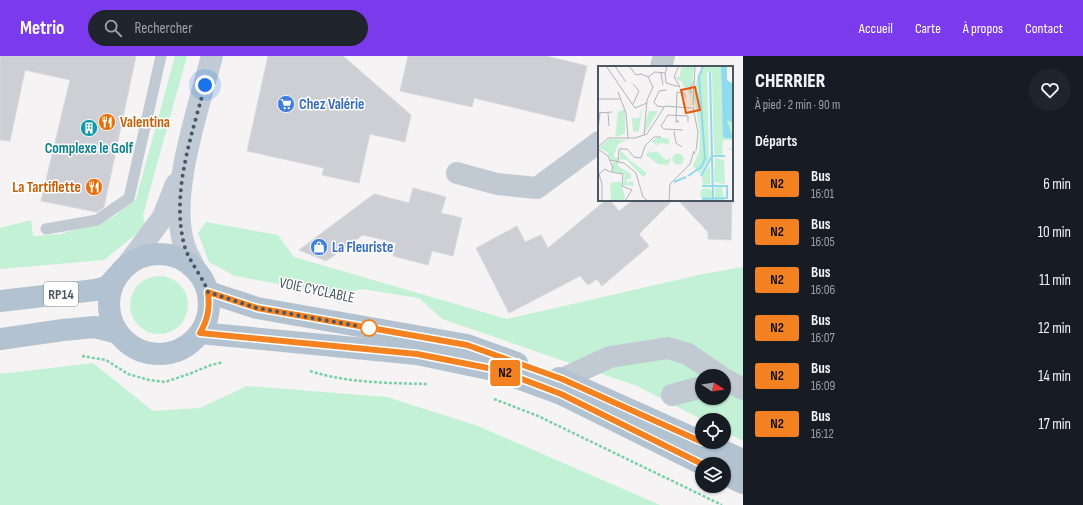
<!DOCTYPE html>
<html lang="fr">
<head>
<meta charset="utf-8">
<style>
  body { margin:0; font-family:"Sofia Sans Condensed",sans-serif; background:#20242c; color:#f1f3f6; height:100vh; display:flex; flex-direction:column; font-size:15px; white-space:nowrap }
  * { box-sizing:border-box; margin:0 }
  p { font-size:13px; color:#9ea1a6 }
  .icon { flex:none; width:22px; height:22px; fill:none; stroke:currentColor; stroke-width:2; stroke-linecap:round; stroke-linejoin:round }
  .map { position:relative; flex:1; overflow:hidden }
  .details { display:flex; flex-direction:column; background:#171b24; width:340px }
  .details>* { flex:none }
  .badge { padding:0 8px; border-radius:3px; font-size:14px; line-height:26px }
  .needle { width:26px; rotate:102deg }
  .buttons { position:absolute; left:695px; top:313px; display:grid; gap:8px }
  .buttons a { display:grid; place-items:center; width:36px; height:36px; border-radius:50%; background:#171b24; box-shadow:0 1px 3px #0004; font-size:20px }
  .you { position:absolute; width:20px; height:20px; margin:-10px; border:3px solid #fff; border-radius:50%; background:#1a73e8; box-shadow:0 0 0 6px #1a73e833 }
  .map>.badge { position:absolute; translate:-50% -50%; box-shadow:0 0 0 2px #fff }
  h2 { padding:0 12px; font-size:15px; line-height:36px }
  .round { display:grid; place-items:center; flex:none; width:42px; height:42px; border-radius:21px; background:#20242c }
  .head { display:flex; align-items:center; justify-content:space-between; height:68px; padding:0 12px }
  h1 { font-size:19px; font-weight:800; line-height:30px }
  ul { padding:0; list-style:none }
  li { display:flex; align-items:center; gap:12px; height:48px; padding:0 12px }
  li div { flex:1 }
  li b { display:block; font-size:15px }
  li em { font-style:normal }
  li .badge { min-width:44px; font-weight:700; text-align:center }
  header { display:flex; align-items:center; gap:24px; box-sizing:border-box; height:56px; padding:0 20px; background:#7c3aed; color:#fff }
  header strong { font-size:19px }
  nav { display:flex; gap:22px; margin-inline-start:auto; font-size:14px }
  .search { width:280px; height:36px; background:#20242c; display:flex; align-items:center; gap:10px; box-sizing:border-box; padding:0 14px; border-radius:22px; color:#9ea1a6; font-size:15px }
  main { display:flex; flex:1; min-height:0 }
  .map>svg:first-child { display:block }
</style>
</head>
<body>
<header>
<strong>Metrio</strong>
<div class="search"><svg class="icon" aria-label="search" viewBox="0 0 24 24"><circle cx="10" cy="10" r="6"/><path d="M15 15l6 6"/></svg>Rechercher</div>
<nav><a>Accueil</a><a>Carte</a><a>À propos</a><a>Contact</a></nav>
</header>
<main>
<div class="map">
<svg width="743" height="449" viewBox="0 0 743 449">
  <rect width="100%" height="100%" fill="#f5f3f3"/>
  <g fill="#c3f1d5" fill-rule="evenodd">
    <polygon points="175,0 187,0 143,159 145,171 104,204 0,213 0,172 31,164 33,180 61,178 113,161 136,143"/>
    <path d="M206,166l72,13 16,22 213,62 196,-45 40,-7v174l-19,-10v-11h-21l-66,-34 -195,-67 -23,-21 -57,-9 -24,6 -103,-19 -26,-14 -11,-29zM702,320h22v22h-22z"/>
    <circle cx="159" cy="249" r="29"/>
    <polygon points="93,307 153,355 200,352 247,330 387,341 478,370 660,449 0,449 0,318"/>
  </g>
  <g fill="#cdcfd5" stroke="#d7d9de">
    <polygon points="0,0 136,0 104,151 97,156 41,145 70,24 25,14 10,85 0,84"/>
    <polygon points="268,0 343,0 411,59 405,86 370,78 359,127 322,119 324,112 247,95"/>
    <polygon points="408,0 546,0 587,10 574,66 474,42 472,51 400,35"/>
    <polygon points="413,132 446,141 441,157 462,162 453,200 432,195 428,209 393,200 396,187 363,179 326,205 299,194 374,138 409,147"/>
    <polygon points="606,144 610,144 619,155 633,144 673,144 639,178 649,190 602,230 597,223 588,229 580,220 509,257 476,192 517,170 525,186 541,179 548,192"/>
    <polygon points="678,144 732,144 731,184 708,183 708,176"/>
  </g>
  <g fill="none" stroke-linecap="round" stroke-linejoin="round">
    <g stroke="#7ad0a6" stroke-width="2.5" stroke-dasharray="3 2" stroke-linecap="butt">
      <polyline points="82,300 106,304 128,318 149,324 165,326 189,318 211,309 223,306"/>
      <path d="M310,315c37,12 78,12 117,13"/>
      <polyline points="494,343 538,360 722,449"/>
    </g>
    <polyline stroke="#c1cad2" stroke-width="11" points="46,173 97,164 129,142 161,0"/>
    <g stroke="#c1cad2" stroke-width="22">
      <polyline points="661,11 664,0"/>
      <polyline points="457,117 497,128 537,132 599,86"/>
      <polyline points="562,323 610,301 668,292 688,298 720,320"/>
      <polyline points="724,323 743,333"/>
      <polyline points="672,339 702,331"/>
    </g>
    <g stroke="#c1cbd6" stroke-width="22">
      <polyline points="128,208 163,161 176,128"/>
      <path d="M194,211c-3,-7 -8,-15 -10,-22 -16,-51 15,-138 28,-189"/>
    </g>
    <g stroke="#b3c2d1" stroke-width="22">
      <circle cx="159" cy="248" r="50"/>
      <polyline points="208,236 257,252 467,289 517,307"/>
      <polyline points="0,245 95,234 107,231 117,220"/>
      <polyline points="200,277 417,298 498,315 561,338 702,408"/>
      <polyline points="0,283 63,274 95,271 118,277"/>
      <polyline points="559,322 702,386"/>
      <polyline points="703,386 743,404"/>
      <polyline points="724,418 743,427"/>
    </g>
  </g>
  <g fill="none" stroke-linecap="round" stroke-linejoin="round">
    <defs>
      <path id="line" d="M702,386l-140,-63 -95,-34 -210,-37 -49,-16c2,16 0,27 -8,41l217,21 81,16 63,24 141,70"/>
    </defs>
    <use href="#line" stroke="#fff" stroke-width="9"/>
    <use href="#line" stroke="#f58220" stroke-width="6"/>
    <path stroke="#4a5661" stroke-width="4" stroke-dasharray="0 7.2" d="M205,29c-13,50 -34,107 -21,159 4,17 18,31 24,48l49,16 112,20"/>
  </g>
  <defs>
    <symbol id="supermarket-disc" viewBox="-11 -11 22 22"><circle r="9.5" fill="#3f7fe0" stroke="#fff"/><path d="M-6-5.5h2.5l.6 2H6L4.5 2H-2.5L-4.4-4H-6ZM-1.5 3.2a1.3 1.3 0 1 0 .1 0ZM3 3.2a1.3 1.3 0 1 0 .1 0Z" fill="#fff"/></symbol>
    <symbol id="restaurant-disc" viewBox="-11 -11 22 22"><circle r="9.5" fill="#e8710a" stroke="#fff"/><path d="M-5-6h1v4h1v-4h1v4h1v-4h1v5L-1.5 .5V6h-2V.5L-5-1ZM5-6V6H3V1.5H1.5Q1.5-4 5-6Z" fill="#fff"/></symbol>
    <symbol id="building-disc" viewBox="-11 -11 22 22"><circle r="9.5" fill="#0f9aa8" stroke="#fff"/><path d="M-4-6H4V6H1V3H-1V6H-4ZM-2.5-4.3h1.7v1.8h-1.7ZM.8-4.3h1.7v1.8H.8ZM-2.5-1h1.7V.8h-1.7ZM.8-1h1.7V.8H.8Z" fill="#fff"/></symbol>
    <symbol id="shop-disc" viewBox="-11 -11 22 22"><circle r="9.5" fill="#3f7fe0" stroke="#fff"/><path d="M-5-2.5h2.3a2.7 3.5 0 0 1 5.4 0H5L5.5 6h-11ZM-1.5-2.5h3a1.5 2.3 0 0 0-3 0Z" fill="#fff"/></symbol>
  </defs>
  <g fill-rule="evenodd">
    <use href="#supermarket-disc" x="276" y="38" width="20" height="20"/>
    <use href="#restaurant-disc" x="97" y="56" width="20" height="20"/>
    <use href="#building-disc" x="79" y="62" width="20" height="20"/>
    <use href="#restaurant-disc" x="84" y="121" width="20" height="20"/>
    <use href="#shop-disc" x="309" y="181" width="20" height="20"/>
  </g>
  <circle fill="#fff" stroke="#f58220" stroke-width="2" cx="369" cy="272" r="8"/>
  <g text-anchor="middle" stroke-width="3" stroke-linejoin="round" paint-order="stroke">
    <rect fill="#fff" stroke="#808990" stroke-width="1" x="44" y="226" width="34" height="24" rx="3"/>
    <g font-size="14" font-weight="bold" fill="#4a5661">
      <text x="61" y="243">RP14</text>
    </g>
    <g font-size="15" font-weight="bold" fill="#366cbe" stroke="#fff" text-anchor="start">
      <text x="299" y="53">Chez Valérie</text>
      <text x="332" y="196">La Fleuriste</text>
    </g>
    <g font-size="15" font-weight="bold" fill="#c56008" stroke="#fff" text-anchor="start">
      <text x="120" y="71">Valentina</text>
      <text x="81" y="136" text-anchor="end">La Tartiflette</text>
    </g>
    <g font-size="15" font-weight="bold" fill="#0d838f" stroke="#fff">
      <text x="89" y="97">Complexe le Golf</text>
    </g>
    <g font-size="15" fill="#4a5661" stroke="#fff">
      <text transform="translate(317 234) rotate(12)" y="5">VOIE CYCLABLE</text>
    </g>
  </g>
  <g transform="translate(598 10)">
    <rect width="135" height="135" fill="#f5f3f3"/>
    <path d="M86,0h10l-4,40v-11l-4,-8 -2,1 -2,-6 -7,-4 5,-2 1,-8zM106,0h17l1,42 11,3v25l-2,2 2,4v25l-1,-17 -6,-1 6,-1v-8h-9l-1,16 -8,-2 -2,-82h-5l2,87 -9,15 -7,-8 6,-14 1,-18 -6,-38 4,-23 2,2zM44,42l-3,23 -6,1 -1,-14h7zM27,43v25l-10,3 3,-25zM51,45h9l-13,22 1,-11zM62,71l9,2v5l-9,-1 -3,4v-5l-7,9 1,2 5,-2 10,9 5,-2 -3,7 -10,-1 -12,-9 9,-11 -4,-3zM11,73l18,1 -9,4 -4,11 1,3h4l-1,8 13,8v5h-4l-1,3 7,-1 1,5 -11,-1 2,-11 -13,-2v-9l4,-2 -5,-1 -4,-8 -8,-4zM22,84l11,11 16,12 -4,4 -16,-17 -7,-1zM74.5 93a5.5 5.5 0 1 1 11 0a5.5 5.5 0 1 1-11 0ZM117,92l9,2 1,24 -11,-2zM112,99v19l-7,1 -1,-9zM19,116h4l4,16 -2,3h-12l-1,-18zM124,121l2,12 3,2h-12v-13zM102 128a6 6 0 1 1 12 0a6 6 0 1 1-12 0Z" fill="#c3f1d5"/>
    <path d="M123,0h6v14l6,4v39l-6,-3 6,19 -10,-2z" fill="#90daee"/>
    <path fill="none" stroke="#90daee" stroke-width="2" d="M112,6l3,129M90,110l13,-9 4,-8 -6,-82 4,-11M103,110l11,-20h13M76,116l12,-5M104,120h25v12l-25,1"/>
    <path fill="none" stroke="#b1b4b9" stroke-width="1" d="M8,0l29,42 12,-5M17,0l11,16M31,0l7,9 5,-1 7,3M63,7l2,12M67,7l1,10 14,4 -6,-10 5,-11M35,18l6,7 -6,13M20,26l8,21 2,26M94,27l-2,-4 4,-8M0,33h23M95,39l2,-39M66,41l-7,-1 -3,-4 5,-11 8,-1M95,41l5,26 -2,18M0,47l14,-1M10,47l1,13M79,54l2,2h-3l1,-30 7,1 2,5M0,62l2,-15M85,64l-19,-1 -3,-3 7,-11 20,1v6M76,65l2,12 6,4M46,69l3,-35 6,-13 -5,-10 7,-5 10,1 2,-5 -3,-2M0,81l10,-9h27l12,-4 18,-28 26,2M0,83l10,7 5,12 -2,4 12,2 -1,12 10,4 -7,11M12,94l14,3 12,10 7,24 5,4M20,96l1,-13h8l7,8 7,1 4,-12 9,-9h7M4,135v-17l-3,-10 6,-5 5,3M71,135l1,-17 20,-20 4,-13 1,3"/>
    <path fill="#e8590c" fill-opacity="0.15" stroke="#e8590c" stroke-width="2" d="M97,21l5,23 -14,3 -5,-23z"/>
    <rect width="135" height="135" fill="none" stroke="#4a5661" stroke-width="2"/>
  </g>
</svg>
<div class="buttons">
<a><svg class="needle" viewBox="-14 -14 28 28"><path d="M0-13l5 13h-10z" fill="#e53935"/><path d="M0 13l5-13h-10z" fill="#9ea1a6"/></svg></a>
<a><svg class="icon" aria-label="locate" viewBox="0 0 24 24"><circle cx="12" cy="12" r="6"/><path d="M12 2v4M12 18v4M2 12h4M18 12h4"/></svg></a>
<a><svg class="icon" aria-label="layers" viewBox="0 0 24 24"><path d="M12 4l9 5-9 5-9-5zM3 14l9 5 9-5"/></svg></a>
</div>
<div class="you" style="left:205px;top:29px"></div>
<b class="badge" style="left:505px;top:317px;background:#f58220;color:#111">N2</b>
</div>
<section class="details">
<div class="head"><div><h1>CHERRIER</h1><p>À pied · 2 min · 90 m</p></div><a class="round"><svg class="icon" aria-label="heart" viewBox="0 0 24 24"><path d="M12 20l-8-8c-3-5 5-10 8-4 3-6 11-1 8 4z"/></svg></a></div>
<h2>Départs</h2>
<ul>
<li><span class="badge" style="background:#f58220;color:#111">N2</span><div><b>Bus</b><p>16:01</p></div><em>6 min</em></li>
<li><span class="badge" style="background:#f58220;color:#111">N2</span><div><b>Bus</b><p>16:05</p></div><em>10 min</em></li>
<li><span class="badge" style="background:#f58220;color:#111">N2</span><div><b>Bus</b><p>16:06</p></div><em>11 min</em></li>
<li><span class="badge" style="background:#f58220;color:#111">N2</span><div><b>Bus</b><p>16:07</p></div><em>12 min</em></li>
<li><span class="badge" style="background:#f58220;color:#111">N2</span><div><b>Bus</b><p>16:09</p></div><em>14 min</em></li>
<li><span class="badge" style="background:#f58220;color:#111">N2</span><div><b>Bus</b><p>16:12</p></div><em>17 min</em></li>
</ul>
</section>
</main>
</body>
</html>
